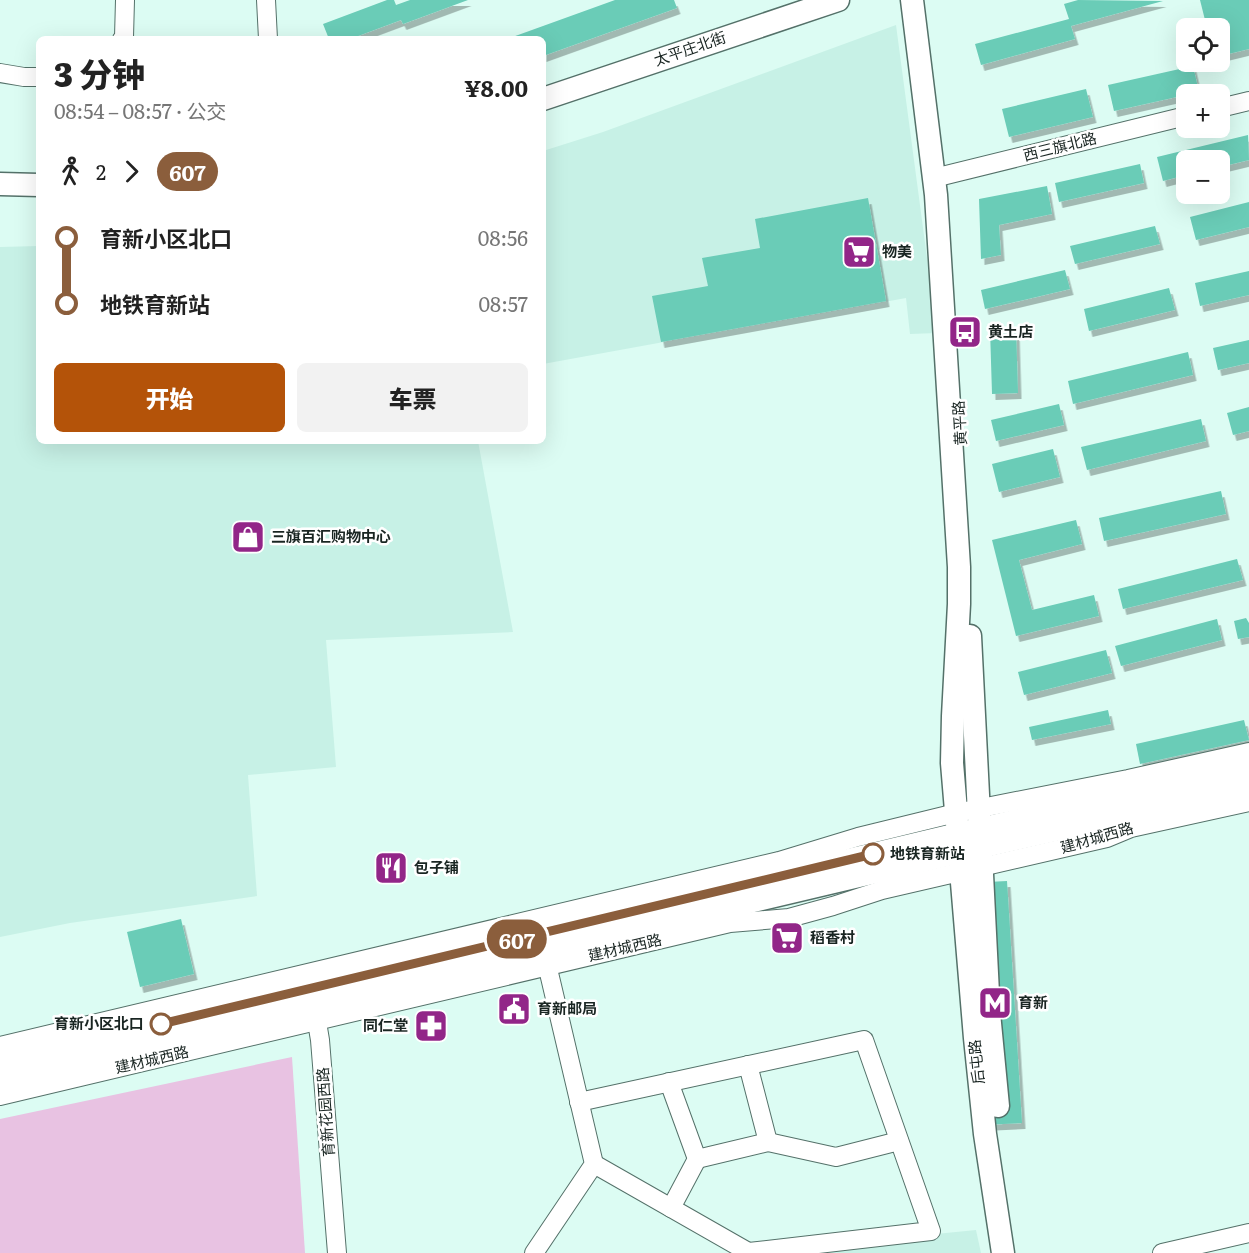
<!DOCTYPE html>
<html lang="zh">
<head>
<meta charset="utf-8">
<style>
  body { margin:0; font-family:Literata,"Noto Sans SC",serif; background:#f2f2f2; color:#222; height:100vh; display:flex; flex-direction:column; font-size:22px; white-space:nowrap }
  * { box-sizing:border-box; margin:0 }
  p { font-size:20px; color:#767676 }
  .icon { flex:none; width:33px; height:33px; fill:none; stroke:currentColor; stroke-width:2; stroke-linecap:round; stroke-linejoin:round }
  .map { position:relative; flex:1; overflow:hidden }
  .panel { position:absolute; left:36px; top:36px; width:510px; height:408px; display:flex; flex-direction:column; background:#fff; border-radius:9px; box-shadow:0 6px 24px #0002 }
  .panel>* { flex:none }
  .badge { padding:0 12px; border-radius:20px; font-size:21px; line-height:39px }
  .controls { position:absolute; left:1176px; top:18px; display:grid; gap:12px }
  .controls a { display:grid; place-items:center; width:54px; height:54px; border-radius:9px; background:#fff; box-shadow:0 6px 24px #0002; font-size:30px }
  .map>.badge { position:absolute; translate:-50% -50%; box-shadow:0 0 0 3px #fff }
  .legs { display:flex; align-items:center; gap:9px; height:66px; padding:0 18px; font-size:20px }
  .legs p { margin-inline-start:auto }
  .head { display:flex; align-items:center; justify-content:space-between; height:102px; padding:0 18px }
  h1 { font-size:33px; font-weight:800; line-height:45px }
  .button { display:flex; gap:12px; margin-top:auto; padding:12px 18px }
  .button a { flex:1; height:69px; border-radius:9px; background:#b45309; color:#fff; font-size:24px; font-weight:800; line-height:69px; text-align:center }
  .button a+a { background:#f2f2f2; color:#222 }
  ul { padding:0 18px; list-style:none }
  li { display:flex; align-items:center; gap:21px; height:66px; font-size:22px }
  li i { display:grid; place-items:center; width:9px; height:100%; margin:0 8px; background:currentColor }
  li i::after { content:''; width:15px; height:15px; margin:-8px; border:4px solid; border-radius:50%; background:#fff }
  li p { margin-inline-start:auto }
  li:first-child i { background:linear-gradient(#0000 50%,currentColor 0) }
  li:last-child i { background:linear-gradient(currentColor 50%,#0000 0) }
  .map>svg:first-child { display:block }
</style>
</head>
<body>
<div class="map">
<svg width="1249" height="1253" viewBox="0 0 1249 1253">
  <defs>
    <filter id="shadow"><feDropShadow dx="3.5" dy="6" stdDeviation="0" flood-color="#0004"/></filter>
  </defs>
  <rect width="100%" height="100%" fill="#dcfcf3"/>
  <g fill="#c7f1e6">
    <polygon points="896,25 937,333 910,334 906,298 543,364 543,151 603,132"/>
    <polygon points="39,246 39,441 478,441 513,632 326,640 336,767 248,775 257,896 70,923 0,937 0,247"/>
    <polygon points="976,1230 981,1253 765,1253 765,1251"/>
  </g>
  <polygon fill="#e8c2e2" points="292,1057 305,1253 0,1253 0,1119"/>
  <g fill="#6accb7" filter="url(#shadow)">
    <polygon points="387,0 394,0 396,5 410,0 468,0 403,24 401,20 350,39 329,39 323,24"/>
    <polygon points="615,0 674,0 677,8 543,56 543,39 507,39"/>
    <polygon points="1078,0 1163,1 1071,26 1075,39 981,65 975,44 1069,19 1064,4"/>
    <polygon points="1200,0 1249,0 1249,49 1220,56 1220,28 1207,28"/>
    <polygon points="1193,66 1199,92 1114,111 1108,85"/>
    <polygon points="1086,89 1093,117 1009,137 1002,109"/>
    <polygon points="1248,135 1249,160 1220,167 1220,160 1186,160 1186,175 1163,181 1157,157"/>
    <polygon points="1140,164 1144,183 1059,202 1055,183"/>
    <polygon points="1047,186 1052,214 999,225 1001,255 981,259 979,199"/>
    <polygon points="868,198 886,301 661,342 652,296 708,286 702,258 760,248 755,219"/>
    <polygon points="1249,202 1249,227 1196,240 1190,217"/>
    <polygon points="1155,226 1160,244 1075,264 1070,246"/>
    <polygon points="1065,270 1070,289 985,309 981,290"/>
    <polygon points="1249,271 1249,295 1200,306 1195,283"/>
    <polygon points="1169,288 1175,310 1089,331 1084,309"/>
    <polygon points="1016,328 1018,393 992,394 990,329"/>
    <polygon points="1249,340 1249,363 1218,370 1213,348"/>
    <polygon points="1188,352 1193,375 1073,404 1068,381"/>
    <polygon points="1059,404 1064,425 996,441 991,420"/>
    <polygon points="1249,407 1249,431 1233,435 1227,413"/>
    <polygon points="1201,419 1206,441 1087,470 1081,447"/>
    <polygon points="1053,449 1060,477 999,492 992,464"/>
    <polygon points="1221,491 1226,514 1104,541 1099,518"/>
    <polygon points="1076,520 1082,544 1019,560 1032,610 1094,595 1099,616 1016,636 992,540"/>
    <polygon points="1237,559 1243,580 1123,609 1118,589"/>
    <polygon points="1246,618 1249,623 1249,637 1238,639 1234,621"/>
    <polygon points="1217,619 1222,640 1121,666 1115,646"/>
    <polygon points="1106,650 1112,673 1024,695 1018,672"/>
    <polygon points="1108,710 1111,724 1032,740 1029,727"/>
    <polygon points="1244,720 1249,740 1140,764 1136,744"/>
    <polygon points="1007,881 1022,1123 982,1125 968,883"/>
    <polygon points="181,919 194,974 140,987 127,932"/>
  </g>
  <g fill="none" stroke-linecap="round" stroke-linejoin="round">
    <defs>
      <g id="minor">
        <polyline points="266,0 268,39"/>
        <polyline points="122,39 124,37 125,0"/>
        <polyline points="0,73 24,77 39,77"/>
        <polyline points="1220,108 1249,101"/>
        <polyline points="934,178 1186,116"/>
        <polyline points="315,1010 320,1040 337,1253"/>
        <polyline points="0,1046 779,861 858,837 956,813 1128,779 1249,752"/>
        <polyline points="669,1082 697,1159 768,1142 748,1065"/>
        <polyline points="0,1096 730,923 789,918 833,906 882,890 1107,838 1131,828 1249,802"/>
        <polyline points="579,1102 864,1040 931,1231 749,1252"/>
        <polyline points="768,1142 836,1157 899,1141"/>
        <polyline points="594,1164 750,1253"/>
        <polyline points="671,1208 697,1159"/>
        <polyline points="534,1253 594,1164 545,956"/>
        <polyline points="1162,1253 1249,1233"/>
      </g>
      <g id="major">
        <polyline points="912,0 936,195 959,567 959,604 953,716 952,763 975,1038 985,1134 1003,1253"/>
        <polyline points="543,99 838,0"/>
        <polyline points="0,184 39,185"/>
        <polyline points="970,636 989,1013 998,1106"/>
        <polyline points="0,1062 958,834 1249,768"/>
        <polyline points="0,1080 981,847 1249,786"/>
      </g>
    </defs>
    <use href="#minor" stroke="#547169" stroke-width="20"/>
    <use href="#major" stroke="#547169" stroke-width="25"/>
    <use href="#minor" stroke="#fff" stroke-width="18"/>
    <use href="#major" stroke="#fff" stroke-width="22"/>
  </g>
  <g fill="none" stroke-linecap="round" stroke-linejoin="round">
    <defs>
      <polyline id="line-1" points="161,1024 873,854"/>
    </defs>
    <use href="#line-1" stroke="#fff" stroke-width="14"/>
    <use href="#line-1" stroke="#8b5e3c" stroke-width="9"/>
  </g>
  <defs>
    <symbol id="supermarket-square" viewBox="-11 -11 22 22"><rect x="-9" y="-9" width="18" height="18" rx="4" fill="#922688" stroke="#fff"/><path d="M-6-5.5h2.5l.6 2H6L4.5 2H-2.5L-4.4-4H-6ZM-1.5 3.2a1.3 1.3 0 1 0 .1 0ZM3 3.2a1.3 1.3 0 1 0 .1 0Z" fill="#fff"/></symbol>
    <symbol id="bus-square" viewBox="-11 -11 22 22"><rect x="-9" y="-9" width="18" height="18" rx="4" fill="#922688" stroke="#fff"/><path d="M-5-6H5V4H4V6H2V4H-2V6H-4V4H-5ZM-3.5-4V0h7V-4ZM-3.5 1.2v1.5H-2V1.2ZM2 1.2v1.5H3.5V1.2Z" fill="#fff"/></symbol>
    <symbol id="shop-square" viewBox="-11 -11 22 22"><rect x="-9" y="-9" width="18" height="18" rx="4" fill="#922688" stroke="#fff"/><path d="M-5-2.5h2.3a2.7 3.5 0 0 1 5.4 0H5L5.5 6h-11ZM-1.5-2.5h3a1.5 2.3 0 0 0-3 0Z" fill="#fff"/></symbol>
    <symbol id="restaurant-square" viewBox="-11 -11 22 22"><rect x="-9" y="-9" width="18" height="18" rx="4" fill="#922688" stroke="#fff"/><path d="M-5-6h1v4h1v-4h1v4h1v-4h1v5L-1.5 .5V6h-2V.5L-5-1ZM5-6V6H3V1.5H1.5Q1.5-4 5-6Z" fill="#fff"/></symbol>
    <symbol id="metro-square" viewBox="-11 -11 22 22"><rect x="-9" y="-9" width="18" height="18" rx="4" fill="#922688" stroke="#fff"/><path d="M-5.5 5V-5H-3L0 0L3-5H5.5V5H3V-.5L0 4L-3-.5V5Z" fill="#fff"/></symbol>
    <symbol id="civic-square" viewBox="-11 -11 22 22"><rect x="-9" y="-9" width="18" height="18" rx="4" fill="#922688" stroke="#fff"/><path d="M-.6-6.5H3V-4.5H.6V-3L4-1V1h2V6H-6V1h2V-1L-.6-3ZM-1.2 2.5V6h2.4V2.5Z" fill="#fff"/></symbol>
    <symbol id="pharmacy-square" viewBox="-11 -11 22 22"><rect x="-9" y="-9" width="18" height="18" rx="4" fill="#922688" stroke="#fff"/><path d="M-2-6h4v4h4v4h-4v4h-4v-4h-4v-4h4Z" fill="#fff"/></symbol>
  </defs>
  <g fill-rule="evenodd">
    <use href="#supermarket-square" x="840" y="233" width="38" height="38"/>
    <use href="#bus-square" x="946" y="313" width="38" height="38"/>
    <use href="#shop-square" x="229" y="518" width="38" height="38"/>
    <use href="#restaurant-square" x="372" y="849" width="38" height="38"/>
    <use href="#supermarket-square" x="768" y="919" width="38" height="38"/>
    <use href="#metro-square" x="976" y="984" width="38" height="38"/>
    <use href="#civic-square" x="495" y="990" width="38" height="38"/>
    <use href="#pharmacy-square" x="412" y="1007" width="38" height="38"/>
  </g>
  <g fill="#fff" stroke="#8b5e3c" stroke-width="3">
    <circle cx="873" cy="854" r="10"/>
    <circle cx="161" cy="1024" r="10"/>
  </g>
  <g text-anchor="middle" stroke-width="5" stroke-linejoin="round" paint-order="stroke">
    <g font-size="15" fill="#192522" stroke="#fff">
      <text transform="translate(690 49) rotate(-19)" y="5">太平庄北街</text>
      <text transform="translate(1060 147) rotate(-14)" y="5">西三旗北路</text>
      <text transform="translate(960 423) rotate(-93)" y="5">黄平路</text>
      <text transform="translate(1097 838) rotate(-16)" y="5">建材城西路</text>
      <text transform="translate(625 948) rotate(-13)" y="5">建材城西路</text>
      <text transform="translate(152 1060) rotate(-13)" y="5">建材城西路</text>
      <text transform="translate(977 1062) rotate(-96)" y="5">后屯路</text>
      <text transform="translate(326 1112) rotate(-94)" y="5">育新花园西路</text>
    </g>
    <g font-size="15" font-weight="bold" fill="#192522" stroke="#fff" text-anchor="start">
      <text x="882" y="257">物美</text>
      <text x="988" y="337">黄土店</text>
      <text x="271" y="542">三旗百汇购物中心</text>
      <text x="414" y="873">包子铺</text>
      <text x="810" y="943">稻香村</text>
      <text x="1018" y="1008">育新</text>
      <text x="537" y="1014">育新邮局</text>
      <text x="408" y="1031" text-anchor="end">同仁堂</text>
    </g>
    <g font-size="15" font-weight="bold" fill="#192522" stroke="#fff" text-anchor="start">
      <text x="890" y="859">地铁育新站</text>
      <text x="144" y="1029" text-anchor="end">育新小区北口</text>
    </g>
  </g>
</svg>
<div class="controls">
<a><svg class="icon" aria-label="locate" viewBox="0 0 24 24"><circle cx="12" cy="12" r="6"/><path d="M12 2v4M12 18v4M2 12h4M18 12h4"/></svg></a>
<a>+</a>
<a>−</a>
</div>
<b class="badge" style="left:517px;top:939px;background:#8b5e3c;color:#fff">607</b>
<section class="panel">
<div class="head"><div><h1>3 分钟</h1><p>08:54 – 08:57 · 公交</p></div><b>¥8.00</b></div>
<div class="legs"><svg class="icon" aria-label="walk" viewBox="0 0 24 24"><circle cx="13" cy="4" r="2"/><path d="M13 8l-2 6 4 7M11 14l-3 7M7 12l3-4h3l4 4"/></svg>2<svg class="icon" aria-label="forward" viewBox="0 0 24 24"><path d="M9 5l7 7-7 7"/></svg><b class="badge" style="background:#8b5e3c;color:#fff">607</b></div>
<ul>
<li><i style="color:#8b5e3c"></i><b>育新小区北口</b><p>08:56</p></li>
<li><i style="color:#8b5e3c"></i><b>地铁育新站</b><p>08:57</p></li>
</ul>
<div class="button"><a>开始</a><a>车票</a></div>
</section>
</div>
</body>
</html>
